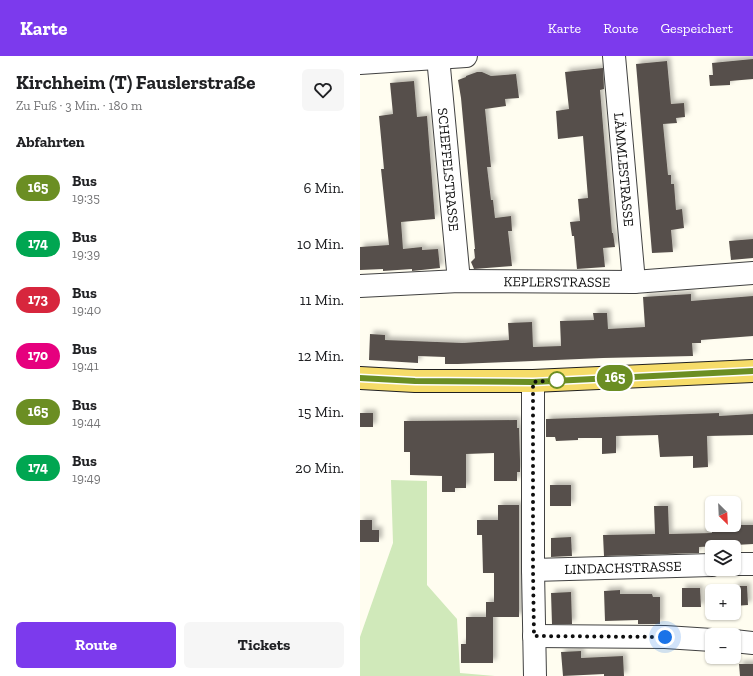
<!DOCTYPE html>
<html lang="de">
<head>
<meta charset="utf-8">
<style>
  body { margin:0; font-family:"Zilla Slab",serif; background:#f6f6f6; color:#202124; height:100vh; display:flex; flex-direction:column; font-size:15px; white-space:nowrap }
  * { box-sizing:border-box; margin:0 }
  p { font-size:13px; color:#757577 }
  .icon { flex:none; width:22px; height:22px; fill:none; stroke:currentColor; stroke-width:2; stroke-linecap:round; stroke-linejoin:round }
  .map { position:relative; flex:1; overflow:hidden }
  .drawer { display:flex; flex-direction:column; background:#fff; width:360px }
  .drawer>* { flex:none }
  .badge { padding:0 8px; border-radius:13px; font-size:14px; line-height:26px }
  .needle { width:26px; rotate:156deg }
  .fabs { position:absolute; left:345px; top:440px; display:grid; gap:8px }
  .fabs a { display:grid; place-items:center; width:36px; height:36px; border-radius:6px; background:#fff; box-shadow:0 1px 3px #0004; font-size:20px }
  .you { position:absolute; width:20px; height:20px; margin:-10px; border:3px solid #fff; border-radius:50%; background:#1a73e8; box-shadow:0 0 0 6px #1a73e833 }
  .map>.badge { position:absolute; translate:-50% -50%; box-shadow:0 0 0 2px #fff }
  h2 { padding:0 16px; font-size:15px; line-height:36px }
  .round { display:grid; place-items:center; flex:none; width:42px; height:42px; border-radius:6px; background:#f6f6f6 }
  .head { display:flex; align-items:center; justify-content:space-between; height:68px; padding:0 16px }
  h1 { font-size:19px; font-weight:700; line-height:30px }
  .button { display:flex; gap:8px; margin-top:auto; padding:8px 16px }
  .button a { flex:1; height:46px; border-radius:6px; background:#7c3aed; color:#fff; font-size:16px; font-weight:700; line-height:46px; text-align:center }
  .button a+a { background:#f6f6f6; color:#202124 }
  ul { padding:0; list-style:none }
  li { display:flex; align-items:center; gap:12px; height:56px; padding:0 16px }
  li div { flex:1 }
  li b { display:block; font-size:15px }
  li em { font-style:normal }
  li .badge { min-width:44px; font-weight:700; text-align:center }
  header { display:flex; align-items:center; gap:24px; box-sizing:border-box; height:56px; padding:0 20px; background:#7c3aed; color:#fff }
  header strong { font-size:19px }
  nav { display:flex; gap:22px; margin-inline-start:auto; font-size:14px }
  main { display:flex; flex:1; min-height:0 }
  .map>svg:first-child { display:block }
</style>
</head>
<body>
<header>
<strong>Karte</strong>
<nav><a>Karte</a><a>Route</a><a>Gespeichert</a></nav>
</header>
<main>
<section class="drawer">
<div class="head"><div><h1>Kirchheim (T) Fauslerstraße</h1><p>Zu Fuß · 3 Min. · 180 m</p></div><a class="round"><svg class="icon" aria-label="heart" viewBox="0 0 24 24"><path d="M12 20l-8-8c-3-5 5-10 8-4 3-6 11-1 8 4z"/></svg></a></div>
<h2>Abfahrten</h2>
<ul>
<li><span class="badge" style="background:#6b8e23;color:#fff">165</span><div><b>Bus</b><p>19:35</p></div><em>6 Min.</em></li>
<li><span class="badge" style="background:#00a651;color:#fff">174</span><div><b>Bus</b><p>19:39</p></div><em>10 Min.</em></li>
<li><span class="badge" style="background:#d7263d;color:#fff">173</span><div><b>Bus</b><p>19:40</p></div><em>11 Min.</em></li>
<li><span class="badge" style="background:#e6007e;color:#fff">170</span><div><b>Bus</b><p>19:41</p></div><em>12 Min.</em></li>
<li><span class="badge" style="background:#6b8e23;color:#fff">165</span><div><b>Bus</b><p>19:44</p></div><em>15 Min.</em></li>
<li><span class="badge" style="background:#00a651;color:#fff">174</span><div><b>Bus</b><p>19:49</p></div><em>20 Min.</em></li>
</ul>
<div class="button"><a>Route</a><a>Tickets</a></div>
</section>
<div class="map">
<svg width="393" height="620" viewBox="0 0 393 620">
  <defs>
    <filter id="shadow"><feDropShadow dx="3.5" dy="-3.5" stdDeviation="2" flood-color="#0004"/></filter>
  </defs>
  <rect width="100%" height="100%" fill="#fffdf0"/>
  <polygon fill="#d0e9ba" points="31,424 67,425 67,529 97,563 100,617 135,620 0,620 0,581 33,487"/>
  <g fill="#57504b" filter="url(#shadow)">
    <polygon points="393,3 393,23 370,25 370,29 350,30 349,19 353,19 352,7"/>
    <polygon points="307,5 311,48 324,47 325,61 316,62 317,67 303,68 308,119 311,119 311,128 314,128 316,154 322,153 324,172 311,174 313,196 292,197 276,8"/>
    <polygon points="243,12 244,33 240,34 252,177 253,177 255,191 243,192 245,211 217,213 214,180 212,180 210,166 220,165 218,143 228,142 223,80 198,83 196,55 209,53 205,16"/>
    <polygon points="117,16 122,16 131,20 156,18 159,42 145,43 146,50 125,53 131,111 127,111 131,144 133,144 135,162 151,160 152,175 148,175 152,210 114,213 111,206 115,202 114,193 115,193 101,42 98,24 106,21 106,20"/>
    <polygon points="54,25 57,61 67,60 75,163 41,166 43,193 62,191 62,194 78,193 80,212 52,215 52,213 23,215 23,213 0,214 0,191 29,189 21,113 24,113 19,60 33,58 30,27"/>
    <polygon points="393,183 393,202 371,204 369,185"/>
    <polygon points="331,238 331,245 393,240 393,280 341,284 341,287 332,287 333,300 243,302 98,308 85,308 85,301 58,300 58,307 9,304 10,278 25,279 25,284 103,287 149,284 148,267 172,266 173,291 201,290 200,265 234,264 233,257 247,257 248,273 285,271 283,241"/>
    <rect x="0" y="357" width="13" height="14"/>
    <polygon points="359,357 359,360 393,358 393,379 347,380 348,411 333,412 333,400 300,401 298,379 256,380 256,397 242,398 242,382 218,382 218,384 196,385 195,381 186,381 186,363"/>
    <polygon points="157,364 157,372 159,372 160,404 160,416 157,416 157,425 134,425 134,397 106,398 106,432 95,432 95,436 82,436 82,420 50,419 50,396 44,396 44,365"/>
    <rect x="190" y="429" width="21" height="21"/>
    <polygon points="138,449 159,449 159,561 133,561 133,607 101,607 101,588 106,588 106,561 126,561 126,546 134,546 134,517 123,517 122,479 117,479 117,464 138,464"/>
    <polygon points="294,450 308,450 309,478 352,477 351,469 393,469 393,488 339,491 339,497 244,500 243,479 295,478"/>
    <polygon points="0,464 12,464 12,474 19,474 19,486 0,486"/>
    <polygon points="211,481 212,500 191,501 191,482"/>
    <polygon points="374,530 387,530 388,549 374,550"/>
    <polygon points="322,532 340,532 341,551 322,551"/>
    <polygon points="260,534 260,538 292,538 293,541 300,541 300,568 278,568 278,564 245,565 244,535"/>
    <polygon points="211,536 212,568 192,568 191,537"/>
    <polygon points="221,595 221,602 263,600 264,620 244,620 244,618 203,620 201,596"/>
    <polygon points="379,608 393,608 393,620 380,620"/>
  </g>
  <g fill="none" stroke-linecap="round" stroke-linejoin="round">
    <defs>
      <g id="minor">
        <path id="s1" d="M254,0l20,226"/>
        <path id="s2" d="M78,1l21,224"/>
        <polyline points="0,7 106,0"/>
        <path id="s3" d="M0,230l99,-5 175,1 119,-9"/>
        <polyline points="173,325 173,514 175,620"/>
        <polyline points="374,508 393,508"/>
        <path id="s4" d="M173,514l179,-5"/>
        <polyline points="174,580 305,581 352,584"/>
        <polyline points="374,585 393,587"/>
      </g>
      <polyline id="major" points="0,322 55,325 173,325 393,315"/>
    </defs>
    <use href="#minor" stroke="#414141" stroke-width="24"/>
    <use href="#major" stroke="#1f1f1f" stroke-width="24"/>
    <use href="#minor" stroke="#fff" stroke-width="22"/>
    <use href="#major" stroke="#f6dc69" stroke-width="22"/>
  </g>
  <g fill="none" stroke-linecap="round" stroke-linejoin="round">
    <defs>
      <polyline id="line" points="0,322 55,325 173,326 393,315"/>
    </defs>
    <use href="#line" stroke="#fff" stroke-width="9"/>
    <use href="#line" stroke="#6b8e23" stroke-width="6"/>
    <polyline stroke="#0e0e0e" stroke-width="4" stroke-dasharray="0 7.2" points="197,324 173,326 173,514 174,580 305,581"/>
  </g>
  <circle fill="#fff" stroke="#6b8e23" stroke-width="2" cx="197" cy="324" r="8"/>
  <g text-anchor="middle" stroke-width="4" stroke-linejoin="round" paint-order="stroke">
    <g font-size="14" fill="#0e0e0e" stroke="#fff">
      <text dy="5" stroke="none"><textPath href="#s2" startOffset="113">SCHEFFELSTRASSE</textPath></text>
      <text dy="5" stroke="none"><textPath href="#s1" startOffset="114">LÄMMLESTRASSE</textPath></text>
      <text dy="5" stroke="none"><textPath href="#s3" startOffset="197">KEPLERSTRASSE</textPath></text>
      <text dy="5" stroke="none"><textPath href="#s4" startOffset="90">LINDACHSTRASSE</textPath></text>
    </g>
  </g>
</svg>
<div class="fabs">
<a><svg class="needle" viewBox="-14 -14 28 28"><path d="M0-13l5 13h-10z" fill="#e53935"/><path d="M0 13l5-13h-10z" fill="#757577"/></svg></a>
<a><svg class="icon" aria-label="layers" viewBox="0 0 24 24"><path d="M12 4l9 5-9 5-9-5zM3 14l9 5 9-5"/></svg></a>
<a>+</a>
<a>−</a>
</div>
<div class="you" style="left:305px;top:581px"></div>
<b class="badge" style="left:255px;top:322px;background:#6b8e23;color:#fff">165</b>
</div>
</main>
</body>
</html>
